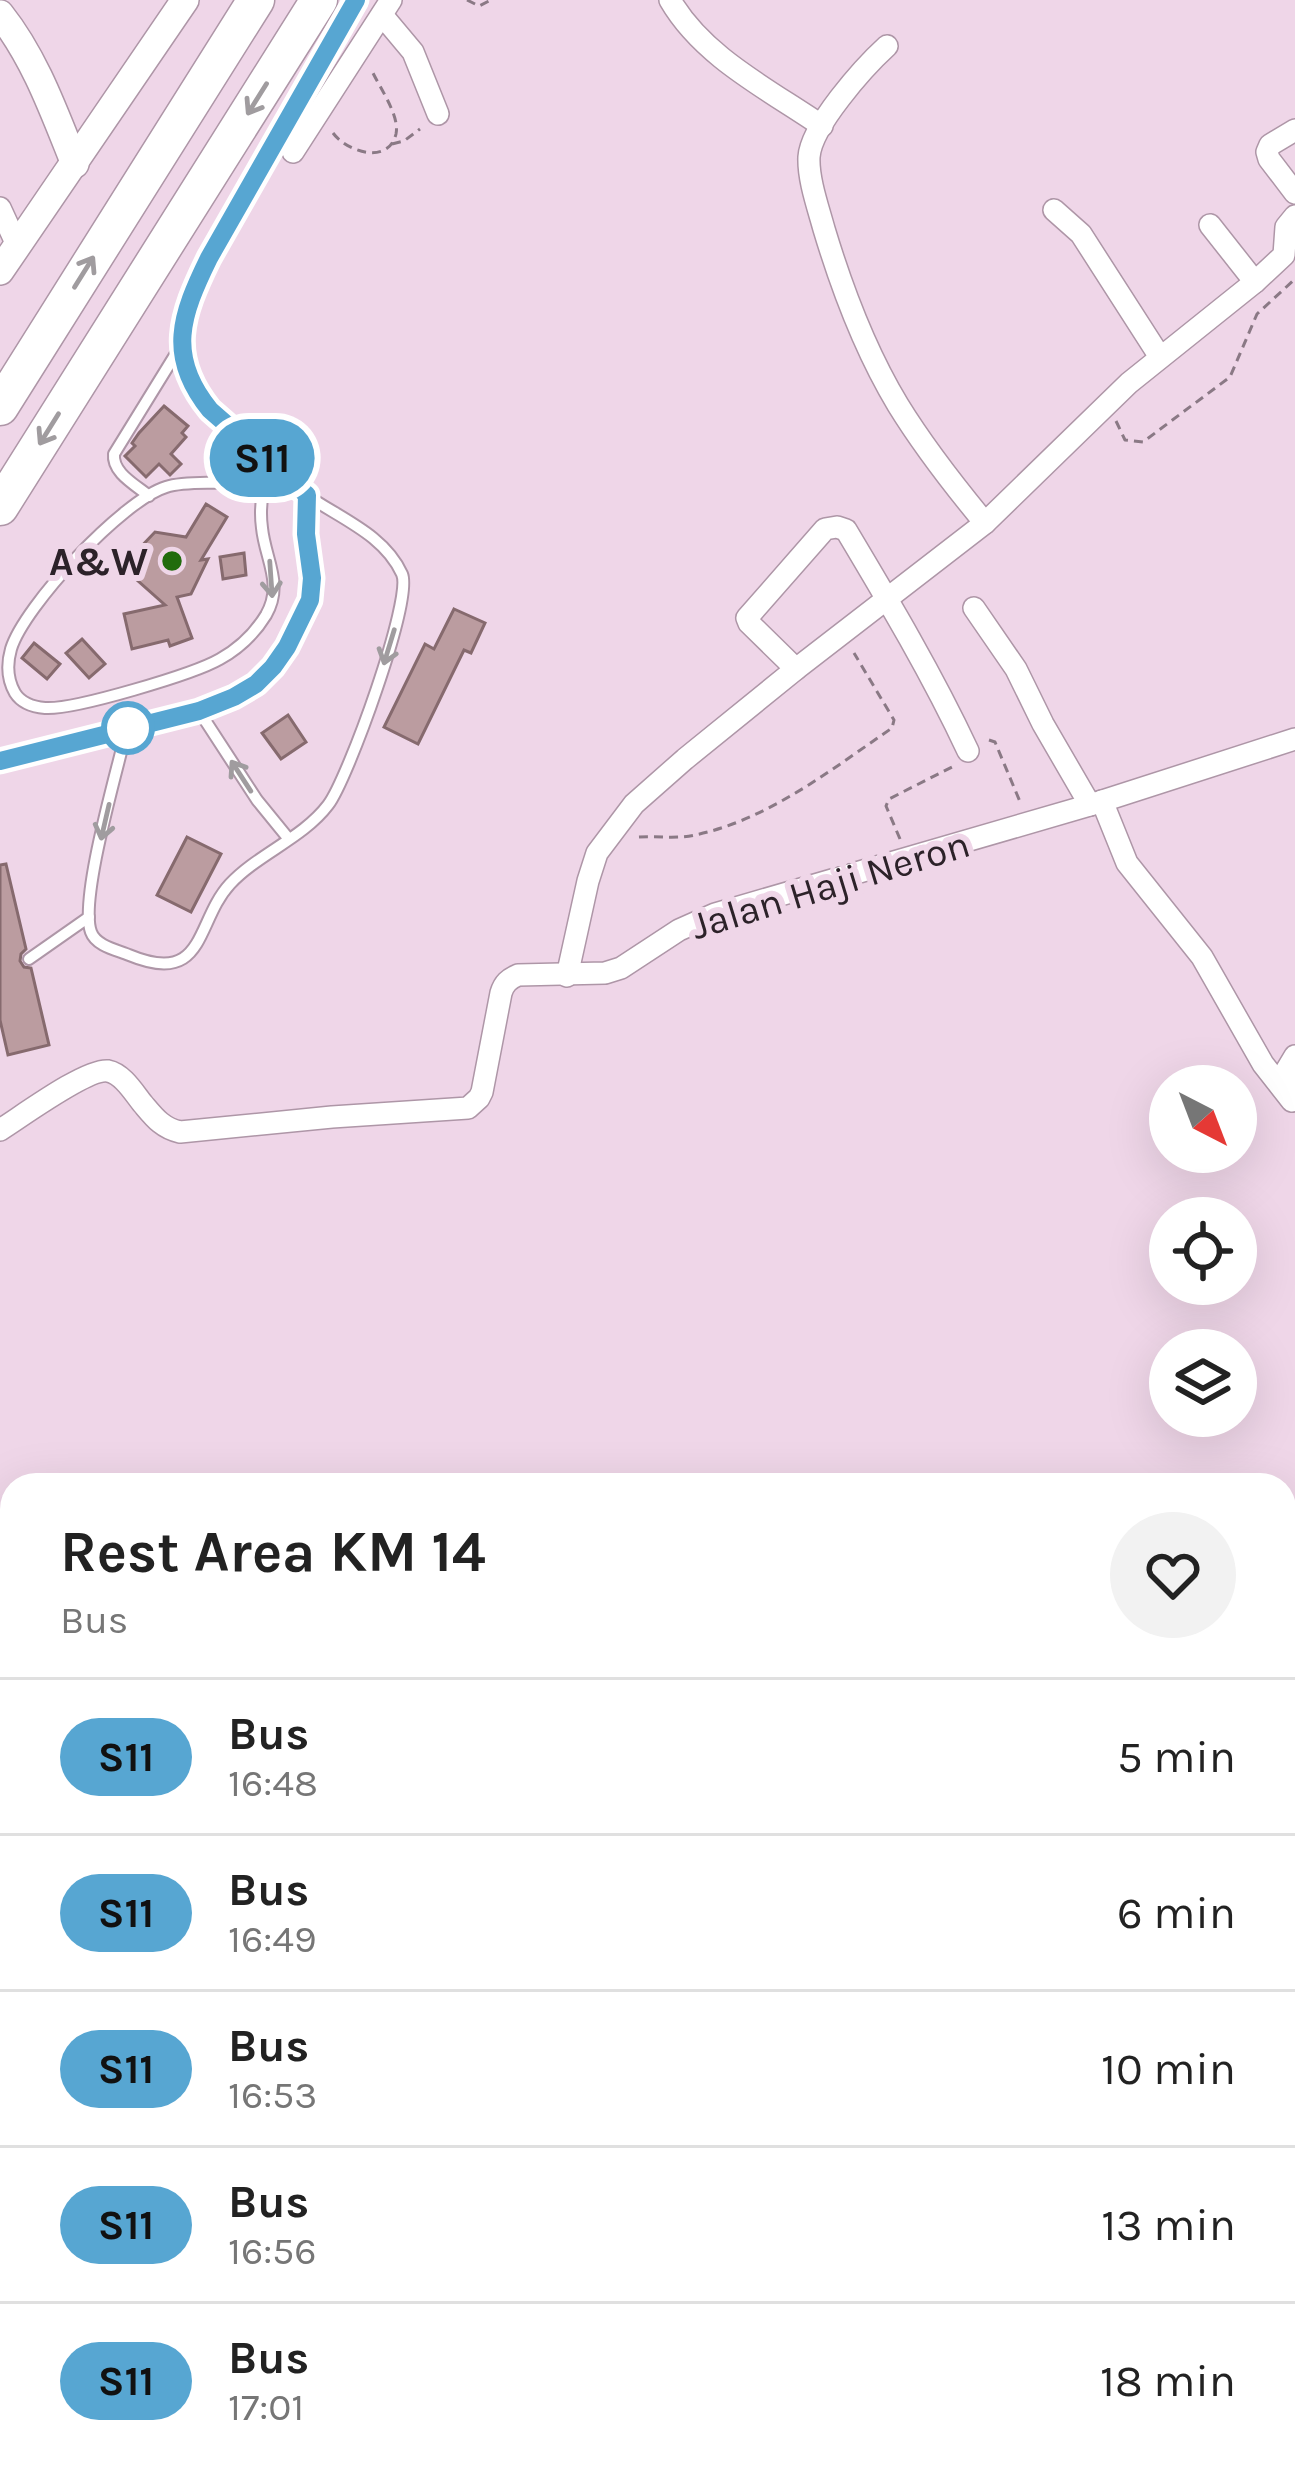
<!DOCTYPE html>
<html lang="en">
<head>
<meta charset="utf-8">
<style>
  body { margin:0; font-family:Karla,sans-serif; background:#f2f2f2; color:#222; height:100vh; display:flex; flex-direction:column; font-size:45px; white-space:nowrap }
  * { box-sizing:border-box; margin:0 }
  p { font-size:39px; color:#767676 }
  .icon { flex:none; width:66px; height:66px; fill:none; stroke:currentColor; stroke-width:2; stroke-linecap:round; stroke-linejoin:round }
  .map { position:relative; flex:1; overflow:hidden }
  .details { position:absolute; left:0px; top:1473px; width:1296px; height:1008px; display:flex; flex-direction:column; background:#fff; border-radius:36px 36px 0 0; box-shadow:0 12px 48px #0002 }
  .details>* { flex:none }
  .badge { padding:0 24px; border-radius:39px; font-size:42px; line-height:78px }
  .needle { width:78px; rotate:138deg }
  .buttons { position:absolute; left:1149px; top:1065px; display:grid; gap:24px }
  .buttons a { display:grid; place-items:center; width:108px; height:108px; border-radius:50%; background:#fff; box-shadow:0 12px 48px #0002; font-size:60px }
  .map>.badge { position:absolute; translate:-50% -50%; box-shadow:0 0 0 6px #fff }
  .round { display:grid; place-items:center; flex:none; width:126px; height:126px; border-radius:63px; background:#f2f2f2 }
  .overview { display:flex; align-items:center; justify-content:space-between; height:204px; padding:0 60px }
  h1 { font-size:57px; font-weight:700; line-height:90px }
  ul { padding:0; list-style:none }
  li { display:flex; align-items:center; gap:36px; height:156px; padding:0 60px; border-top:3px solid #e0e0e0 }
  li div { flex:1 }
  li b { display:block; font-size:45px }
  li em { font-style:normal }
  li .badge { min-width:132px; font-weight:700; text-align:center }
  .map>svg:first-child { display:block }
</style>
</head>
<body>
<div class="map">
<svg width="1295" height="2481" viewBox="0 0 1295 2481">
  <rect width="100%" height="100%" fill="#efd6e8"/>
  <g fill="#8e9abf">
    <polygon points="1295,1694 1295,1858 1284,1867 1284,1700"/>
    <polygon points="1284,1915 1295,1931 1295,2095 1284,2075"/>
  </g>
  <g fill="#bb9ca0" stroke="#866a6e" stroke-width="3">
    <polygon points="164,406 188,426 182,433 186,437 171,454 181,464 170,475 159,464 146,477 125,456 135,446 132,443 139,433"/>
    <polygon points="206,504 227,517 201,560 208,559 191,594 177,597 192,638 170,646 168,640 132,649 124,614 165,605 137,580 134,554 155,532 186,537"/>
    <polygon points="244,553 246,575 223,579 220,557"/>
    <polygon points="454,609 485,623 471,653 464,650 418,744 384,727 425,644 434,649"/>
    <polygon points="82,639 105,664 89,678 66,653"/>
    <polygon points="34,643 60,664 47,679 22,658"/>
    <polygon points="288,715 306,742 281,759 262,733"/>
    <polygon points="187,837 221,854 191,912 157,895"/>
    <polygon points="6,864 26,949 21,954 20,961 24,967 31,968 49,1045 8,1055 0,1020 0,865"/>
  </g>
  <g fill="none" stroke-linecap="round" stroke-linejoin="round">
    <defs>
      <g id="lane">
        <path d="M260,456l-21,21 -9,5c-20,2 -45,-1 -64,5 -43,13 -142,119 -155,162 -4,14 -4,30 4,44 7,11 18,14 30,15 29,2 149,-34 175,-49 18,-10 35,-26 46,-44 18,-31 -1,-56 -4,-87 -3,-21 1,-43 7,-63"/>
        <path d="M149,496c-13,-11 -37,-23 -35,-42l66,-107"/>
        <polyline points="199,711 257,800 288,838"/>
        <path d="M127,728c-9,40 -48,171 -36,204 5,14 26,18 38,23 77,32 66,-33 101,-71 28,-30 73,-46 98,-79 20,-26 85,-206 74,-231 -18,-40 -63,-56 -97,-80 -34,-25 -64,-55 -95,-83 -34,-43 -36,-80 -13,-129l80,-147 79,-135"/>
        <polyline points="0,761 199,711 234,697 256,684 273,667 287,647 310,600 312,577 306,534 307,495"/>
        <polyline points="29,959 89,917"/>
        <polyline points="0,1873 12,1881"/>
        <polyline points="0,1965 12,1948"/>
      </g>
      <g id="street">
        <path d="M670,0c33,57 98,89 152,126"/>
        <polyline points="382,15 413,52 438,114"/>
        <path d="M887,46c-23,21 -76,80 -78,111 -1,22 9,50 15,72 18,60 42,123 74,176 24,39 58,83 87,118"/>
        <polyline points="1295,130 1270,145 1267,152 1269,159 1295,193"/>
        <polyline points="293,152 391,0"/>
        <polyline points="0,208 17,245"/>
        <polyline points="1054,210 1081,234 1160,357"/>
        <polyline points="1210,225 1255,282"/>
        <polyline points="974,608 1016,669 1043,724 1090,805"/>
        <path d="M796,669l-47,-46 -2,-5 78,-89 12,-2 9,3c43,72 86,144 122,221"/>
        <polyline points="1102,801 1127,863 1202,957 1263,1064 1292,1101"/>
        <polyline points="567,976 588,881 597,853 634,804 685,759 796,669 985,523 1129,383 1255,282 1284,255 1286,227 1295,216"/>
        <polyline points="1292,1099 1286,1071 1295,1056"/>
        <path d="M0,1130c21,-13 87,-62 108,-59 15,3 26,22 35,33 11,13 19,24 37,28l152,-15 136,-9 11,-10 3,-6 19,-99c3,-10 8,-14 17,-18l87,-2 16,-5 58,-38 36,-16 375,-109 205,-66"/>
        <polyline points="0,1676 12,1666"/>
        <polyline points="1033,2469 1045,2481"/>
        <polyline points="25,2481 46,2469"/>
      </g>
      <g id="secondary">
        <path d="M0,14c35,44 54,98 75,150"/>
        <polyline points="0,271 185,0"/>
      </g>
      <g id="highway">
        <polyline points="0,407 256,0"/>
        <polyline points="0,507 319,0"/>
      </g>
    </defs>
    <use href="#lane" stroke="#ae96a7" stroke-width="14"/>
    <use href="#street" stroke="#ae96a7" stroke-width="24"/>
    <use href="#secondary" stroke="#ae96a7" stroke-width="30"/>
    <use href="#highway" stroke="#ae96a7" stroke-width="39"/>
    <g stroke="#8a7985" stroke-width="3" stroke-dasharray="9 6" stroke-linecap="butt">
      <polyline points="467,0 479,6 491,0"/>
      <path d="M333,133c13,18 55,33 63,1 4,-18 -16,-46 -24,-63"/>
      <polyline points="392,144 404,141 420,129"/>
      <polyline points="1116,421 1125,440 1143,442 1230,377 1257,314 1295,279"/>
      <polyline points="989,740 995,742 1021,804"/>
      <path d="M639,837c18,-1 39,2 56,-2 73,-15 137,-66 197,-107l2,-8 -40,-67"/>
      <polyline points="900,839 886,806 889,799 954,766"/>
      <polyline points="444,2481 453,2469"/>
    </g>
    <use href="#lane" stroke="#fff" stroke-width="10"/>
    <use href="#street" stroke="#fff" stroke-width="21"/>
    <use href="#secondary" stroke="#fff" stroke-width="27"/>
    <use href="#highway" stroke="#fff" stroke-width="36"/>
  </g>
  <defs><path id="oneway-shaft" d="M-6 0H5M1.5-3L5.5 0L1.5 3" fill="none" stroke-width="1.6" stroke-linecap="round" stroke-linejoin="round" transform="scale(3)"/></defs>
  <g stroke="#a09c9f">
    <use href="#oneway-shaft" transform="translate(257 99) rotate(122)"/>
    <use href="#oneway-shaft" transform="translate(84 272) rotate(-58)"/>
    <use href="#oneway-shaft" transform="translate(49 429) rotate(122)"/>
    <use href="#oneway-shaft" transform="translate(271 579) rotate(86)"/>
    <use href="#oneway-shaft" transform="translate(389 647) rotate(107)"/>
    <use href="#oneway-shaft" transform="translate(241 776) rotate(-123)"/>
    <use href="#oneway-shaft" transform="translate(105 822) rotate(103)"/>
  </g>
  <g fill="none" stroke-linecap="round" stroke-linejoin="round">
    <defs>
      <path id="line" d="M0,761l199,-50 35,-14 22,-13 17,-17 14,-20 23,-47 2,-22 -6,-44 1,-39 -97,-85c-44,-54 -29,-95 -1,-152l147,-258"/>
    </defs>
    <use href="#line" stroke="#fff" stroke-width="27"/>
    <use href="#line" stroke="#57a6d2" stroke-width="18"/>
  </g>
  <circle fill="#216c0d" stroke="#efd6e8" stroke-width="4.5" cx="172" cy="561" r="12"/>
  <circle fill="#fff" stroke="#57a6d2" stroke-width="6" cx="128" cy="728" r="24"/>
  <g text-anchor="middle" stroke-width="12" stroke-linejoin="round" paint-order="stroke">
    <g font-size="39" font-weight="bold" fill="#2c2229" stroke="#efd6e8" text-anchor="end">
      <text x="148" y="575">A&amp;W</text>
    </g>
    <g font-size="39" fill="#2c2229" stroke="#efd6e8">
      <text transform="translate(830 884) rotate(-17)" y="14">Jalan Haji Neron</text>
    </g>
  </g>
</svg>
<div class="buttons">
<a><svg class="needle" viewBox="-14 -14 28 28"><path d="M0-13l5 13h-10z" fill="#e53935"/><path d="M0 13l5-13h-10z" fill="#767676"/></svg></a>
<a><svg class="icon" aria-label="locate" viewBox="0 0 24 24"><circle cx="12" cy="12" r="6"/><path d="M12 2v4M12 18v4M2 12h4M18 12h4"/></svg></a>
<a><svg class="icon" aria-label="layers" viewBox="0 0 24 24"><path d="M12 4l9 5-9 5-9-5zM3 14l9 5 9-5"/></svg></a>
</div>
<b class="badge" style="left:262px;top:458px;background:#57a6d2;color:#111">S11</b>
<section class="details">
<div class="overview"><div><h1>Rest Area KM 14</h1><p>Bus</p></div><a class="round"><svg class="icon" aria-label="heart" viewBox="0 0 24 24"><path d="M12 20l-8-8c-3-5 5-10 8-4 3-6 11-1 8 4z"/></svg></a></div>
<ul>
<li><span class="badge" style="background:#57a6d2;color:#111">S11</span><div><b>Bus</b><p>16:48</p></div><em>5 min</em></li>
<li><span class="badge" style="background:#57a6d2;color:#111">S11</span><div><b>Bus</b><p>16:49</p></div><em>6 min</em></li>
<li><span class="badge" style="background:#57a6d2;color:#111">S11</span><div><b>Bus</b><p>16:53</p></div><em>10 min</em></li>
<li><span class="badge" style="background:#57a6d2;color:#111">S11</span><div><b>Bus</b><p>16:56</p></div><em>13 min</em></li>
<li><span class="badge" style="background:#57a6d2;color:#111">S11</span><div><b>Bus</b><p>17:01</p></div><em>18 min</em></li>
</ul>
</section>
</div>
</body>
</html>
